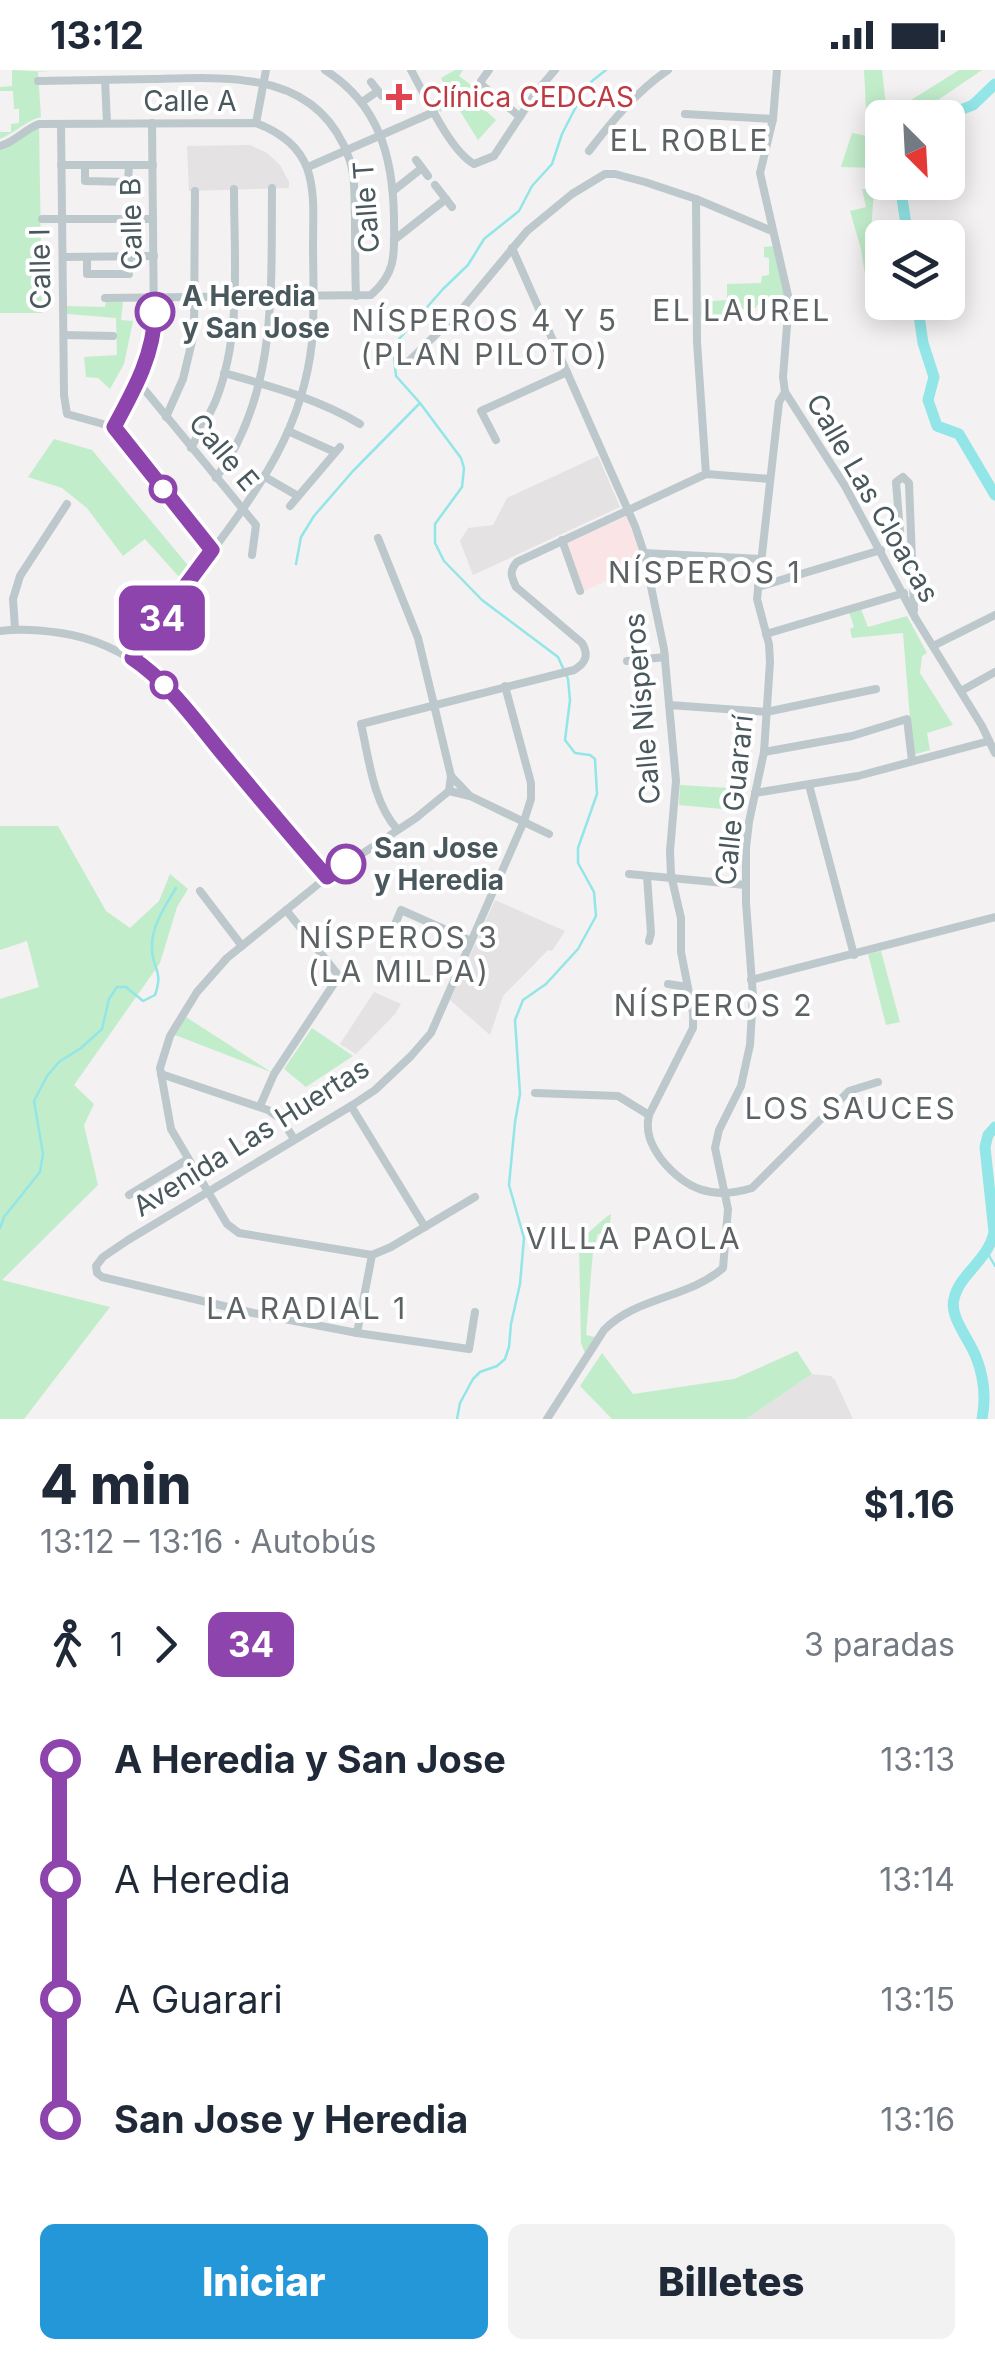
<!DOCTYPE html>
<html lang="es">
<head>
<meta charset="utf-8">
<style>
  body { margin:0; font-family:Inter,sans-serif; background:#f2f2f3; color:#1f2937; height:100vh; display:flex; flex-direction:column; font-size:38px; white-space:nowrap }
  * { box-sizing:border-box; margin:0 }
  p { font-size:32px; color:#747a83 }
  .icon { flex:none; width:55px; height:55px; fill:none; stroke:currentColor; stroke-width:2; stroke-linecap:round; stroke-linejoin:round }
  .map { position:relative; height:1349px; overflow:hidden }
  .drawer { display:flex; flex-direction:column; background:#fff; flex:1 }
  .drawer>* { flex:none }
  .badge { padding:0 20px; border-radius:15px; font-size:35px; line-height:65px }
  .needle { width:65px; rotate:156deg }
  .tools { position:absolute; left:865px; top:30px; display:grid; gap:20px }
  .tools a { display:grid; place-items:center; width:100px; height:100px; border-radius:15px; background:#fff; box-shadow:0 5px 25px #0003; font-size:50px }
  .map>.badge { position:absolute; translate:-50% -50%; box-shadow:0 0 0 5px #fff }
  .legs { display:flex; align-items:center; gap:15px; height:110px; padding:0 40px; font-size:32px }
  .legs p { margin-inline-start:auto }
  .head { display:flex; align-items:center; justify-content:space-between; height:170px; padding:0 40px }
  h1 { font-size:55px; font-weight:800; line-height:75px }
  .primary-button { display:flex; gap:20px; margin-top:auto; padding:20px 40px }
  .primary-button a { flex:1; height:115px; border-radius:15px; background:#2497d9; color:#fff; font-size:40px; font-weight:800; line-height:115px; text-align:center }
  .primary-button a+a { background:#f2f2f3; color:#1f2937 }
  ul { padding:0 40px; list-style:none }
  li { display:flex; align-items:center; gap:35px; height:120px; font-size:38px }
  li i { display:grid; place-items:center; width:15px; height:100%; margin:0 12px; background:currentColor }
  li i::after { content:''; width:25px; height:25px; margin:-12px; border:8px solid; border-radius:50%; background:#fff }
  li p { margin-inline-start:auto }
  li:first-child i { background:linear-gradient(#0000 50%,currentColor 0) }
  li:last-child i { background:linear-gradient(currentColor 50%,#0000 0) }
  .status { display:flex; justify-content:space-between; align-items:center; height:70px; padding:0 50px; background:#fff; direction:ltr }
  .status svg { height:28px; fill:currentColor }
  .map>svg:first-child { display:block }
</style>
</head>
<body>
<div class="status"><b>13:12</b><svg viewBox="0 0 49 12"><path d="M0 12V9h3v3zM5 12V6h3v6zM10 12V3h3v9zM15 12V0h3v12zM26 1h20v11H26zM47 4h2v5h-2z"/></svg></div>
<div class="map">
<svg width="995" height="1349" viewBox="0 0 995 1349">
  <rect width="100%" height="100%" fill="#f3f1f1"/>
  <g fill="#e4e2e2">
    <polygon points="250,75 267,83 280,95 289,112 289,118 189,121 187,76"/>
    <polygon points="598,386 620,437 473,505 460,471 468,458 493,455 507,428"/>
    <polygon points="495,830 565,861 552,881 548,880 503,926 490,965 450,930"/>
    <polygon points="374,922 401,934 395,944 356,984 340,974"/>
    <polygon points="812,1304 831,1306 835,1310 853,1349 746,1349"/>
  </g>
  <polygon fill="#fae4e6" points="627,446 643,494 584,521 567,473"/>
  <g fill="#c2edcb">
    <path d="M12,0l40,2h-14l3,45c-16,4 -26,16 -41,22v-7h11v-8l8,-1v-14h-5l-1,-18h-13v-4l12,-1z"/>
    <polygon points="455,0 463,0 459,6 475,18 469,26 496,50 478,70 455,33 440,42 437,37 451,28 441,8"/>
    <polygon points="864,0 882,0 887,45 959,0 982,0 913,47 882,48 882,62 867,58"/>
    <polygon points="39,54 42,243 0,243 0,76"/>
    <polygon points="852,63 882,69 882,88 877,98 841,97"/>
    <polygon points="862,119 874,119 871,162 877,190 869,230 861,179 850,141 866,137"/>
    <polygon points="773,176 785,227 785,236 757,235 756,238 728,240 727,246 699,247 700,232 727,230 727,214 761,213 762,206 769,205 769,188 764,187 764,177"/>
    <polygon points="106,231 123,232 121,250 133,251 124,294 110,319 98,308 86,307 84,287 117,285 116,248 67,244 67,236 105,237"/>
    <polygon points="54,369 92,380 191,499 181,509 145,469 123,486 87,438 62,418 28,407"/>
    <polygon points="861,539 868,557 907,546 927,583 922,586 920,603 953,655 927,663 930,680 913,685 903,563 852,568 850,559 854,557 849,542"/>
    <polygon points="680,715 746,719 743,741 679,735"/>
    <polygon points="0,756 58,756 106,841 130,858 159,831 170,804 188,819 177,837 160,893 74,1015 94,1034 84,1055 98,1115 2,1210 110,1237 24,1349 0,1349 0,929 39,917 27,871 0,880"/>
    <polygon points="881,881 900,952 886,955 868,884"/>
    <polygon points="186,947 271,1002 175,965"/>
    <polygon points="312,958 353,986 306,1017 284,999"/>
    <path d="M611,1144l-2,20h-11l-5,17 -7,84 9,2 -10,16 -4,-10 -2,-99c4,-7 26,-27 32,-30z"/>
    <polygon points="797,1281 812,1304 746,1349 612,1349 580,1316 602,1283 633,1324 734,1309"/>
  </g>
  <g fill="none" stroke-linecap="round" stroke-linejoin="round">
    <g stroke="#92e6e7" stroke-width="2.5">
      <polyline points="296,494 301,467 314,446 353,401 419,334"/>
      <path d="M0,1158l4,-11 36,-45 3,-18 -9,-53 13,-25 12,-14 22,-14 21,-19 7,-30 8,-12h9l17,14 12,-6c9,-26 -3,-25 -3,-47 -1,-21 13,-42 24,-60"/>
      <polyline points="987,1182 995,1196"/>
      <polyline points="457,1349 460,1333 473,1309 480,1302 497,1296 505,1289 509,1277 511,1254 520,1214 524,1168 509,1115 515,1052 520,1024 515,950 523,930 546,914 578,879 596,846 594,822 578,793 578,778 597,724 595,689 590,685 575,683 565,670 570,630 568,609 558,587 482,530 444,491 435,473 435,454 462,417 464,398 461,388 420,333 396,306 393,276 443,219 468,195 484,169 519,141 532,116 552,94 562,64 584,21 592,11 606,0"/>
    </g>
    <g stroke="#92e6e7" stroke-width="11">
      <polyline points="940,48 973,35 995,14"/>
      <polyline points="903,112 901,121 908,168"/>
      <polyline points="917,232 923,273 934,307 928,330 937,356 959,364 995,425"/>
      <path d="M982,1349c4,-21 2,-42 -6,-62 -6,-17 -27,-40 -22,-58 5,-25 34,-38 40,-67l-9,-85 3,-12 7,-8"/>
    </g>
    <g stroke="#bdc8cc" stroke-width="8">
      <path d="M411,0c14,25 39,81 63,94l20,-8 43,-65 18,-21"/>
      <polyline points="489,0 481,11 482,15 520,47"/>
      <polyline points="777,0 773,49 760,103 789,230 783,307 785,322 845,416 916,549 982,656 995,683"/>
      <polyline points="105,10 107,53"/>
      <path d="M38,11c38,-1 77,-1 115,-2 77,-2 165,-9 196,79 7,20 5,41 6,61 0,26 0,52 1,77"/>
      <polyline points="371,12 382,26"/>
      <polyline points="362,32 378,21"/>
      <polyline points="685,44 773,49"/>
      <polyline points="256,53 266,0"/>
      <polyline points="61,54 64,325 67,344 114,357 212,481"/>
      <path d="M0,76c15,-4 25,-17 39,-22l217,-1c61,23 58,63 57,119 0,33 2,67 -1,100 -9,86 -52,145 -102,212 -26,34 -52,69 -78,104"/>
      <path d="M589,81c23,-30 48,-60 79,-81"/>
      <polyline points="416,90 428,106"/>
      <polyline points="61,95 153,95"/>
      <polyline points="85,95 85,111 128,112 129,95"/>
      <polyline points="308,97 434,42"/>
      <polyline points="435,115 452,137"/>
      <polyline points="393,121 422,98"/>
      <polyline points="696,129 697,272 706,404"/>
      <polyline points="42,149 153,149"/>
      <polyline points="394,170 446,129"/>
      <path d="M512,178l123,278 9,27 20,96 12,132 -6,70 1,24 10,43v34l12,61v15l-44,87c-4,17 2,30 12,44 25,31 52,41 91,29l97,-97 29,-9"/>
      <polyline points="63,187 154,186"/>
      <polyline points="87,188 87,204 129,204 129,187"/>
      <path d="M105,228l266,-3c27,-23 23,-44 23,-77 -1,-61 -15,-114 -69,-148"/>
      <polyline points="64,265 113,266"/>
      <polyline points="409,291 463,238 527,161 572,124 605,104 615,104 645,112 696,129 772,161"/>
      <path d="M224,303c46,13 95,26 136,51"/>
      <polyline points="139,313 256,455 252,485"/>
      <polyline points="166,347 183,309 194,263 195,121"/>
      <polyline points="114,357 139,313 154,261 152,53"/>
      <polyline points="288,361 335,382"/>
      <polyline points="496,370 481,341 567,302"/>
      <path d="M191,378c8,-16 18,-31 25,-48 26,-66 18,-141 18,-211"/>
      <polyline points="265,407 298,426"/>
      <path d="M216,408c62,-85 55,-189 56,-290"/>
      <polyline points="290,436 340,377"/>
      <polyline points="378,468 418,568 451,706 449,721"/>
      <polyline points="562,470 580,521"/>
      <polyline points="644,483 761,489"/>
      <polyline points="902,487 896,412 903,407 909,413 914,540"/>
      <polyline points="758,517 881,480"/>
      <polyline points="15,558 13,529 20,506 67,434"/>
      <path d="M0,561c21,-3 41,-1 61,2 80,12 119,68 167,126 32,40 65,79 99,118"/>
      <polyline points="766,564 904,523"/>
      <polyline points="933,576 995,545"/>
      <polyline points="627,591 665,587"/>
      <polyline points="961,621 995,602"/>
      <polyline points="669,635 766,642 876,619"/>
      <polyline points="764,682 852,666 907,649 912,691"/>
      <polyline points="451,706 470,726"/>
      <polyline points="809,715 854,885"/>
      <polyline points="449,721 416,748 327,807 227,888 197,922 170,966 160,998 171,1059 227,1154 239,1163 372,1185 391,1177 475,1127"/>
      <polyline points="449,721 470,726 549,764"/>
      <polyline points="755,723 858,706 989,671"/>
      <path d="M397,759c-24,-27 -28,-70 -36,-105l213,-54c12,-7 15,-15 8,-27l-66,-56c-5,-11 -7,-16 1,-25l189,-88 64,5"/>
      <polyline points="629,804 745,815"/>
      <polyline points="647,806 651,863 649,871"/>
      <polyline points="200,821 242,876"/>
      <polyline points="389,869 401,840 471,871"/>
      <polyline points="751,910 995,847"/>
      <polyline points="668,914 687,917"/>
      <polyline points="161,1004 268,1040 282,1050 294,1069"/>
      <polyline points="535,1023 618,1026 649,1045"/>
      <polyline points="260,1036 274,1004 339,906 286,840"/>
      <polyline points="351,1036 425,1157"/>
      <polyline points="129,1125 188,1089"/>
      <polyline points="475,1242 469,1279 357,1263 253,1243 102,1207 97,1203 96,1196 103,1187 128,1170 351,1036 375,1020 411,986 431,963 524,751 531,729 531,713 505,616"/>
      <polyline points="357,1263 372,1185"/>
      <path d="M547,1349l57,-89c32,-33 85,-32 119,-62l5,-59 -13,-61 4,-18 22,-44 9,-41 3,-49 -7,-93v-55l3,-26 15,-70 6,-90 -1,-18 -12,-45 22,-197 6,-10"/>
    </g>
  </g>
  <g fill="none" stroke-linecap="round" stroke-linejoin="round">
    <defs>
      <path id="line-1" d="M155,242c-1,43 -21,78 -41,115l98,123 -80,108c36,24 63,62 90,95 35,42 69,83 105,124l19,-13"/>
    </defs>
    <use href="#line-1" stroke="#fff" stroke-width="22"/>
    <use href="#line-1" stroke="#8e44ad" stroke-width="15"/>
  </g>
  <path fill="#e0444e" stroke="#fff" stroke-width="4" d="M394 12h10v10h10v10h-10v10h-10v-10h-10v-10h10z"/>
  <g fill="#fff" stroke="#8e44ad" stroke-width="5">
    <circle cx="155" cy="242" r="18"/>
    <circle cx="163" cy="419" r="12"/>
    <circle cx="164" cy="615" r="12"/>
    <circle cx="346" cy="794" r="18"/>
  </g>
  <g text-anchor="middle" stroke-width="8" stroke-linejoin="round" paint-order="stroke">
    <g font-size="28" fill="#be3a42" stroke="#fff" text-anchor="start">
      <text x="422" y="37">Clínica CEDCAS</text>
    </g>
    <g font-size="28" fill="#49585d" stroke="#fff">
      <text x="190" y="41">Calle A</text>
      <text transform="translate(366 137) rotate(-94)" y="10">Calle T</text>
      <text transform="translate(131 154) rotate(-91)" y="10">Calle B</text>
      <text transform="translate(40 199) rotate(-91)" y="10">Calle I</text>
      <text transform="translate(224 382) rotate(50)" y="10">Calle E</text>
      <text transform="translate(873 428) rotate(60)" y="10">Calle Las Cloacas</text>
      <text transform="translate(642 639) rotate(-95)" y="10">Calle Nísperos</text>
      <text transform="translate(734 730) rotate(-84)" y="10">Calle Guararí</text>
      <text transform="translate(251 1067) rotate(-32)" y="10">Avenida Las Huertas</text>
    </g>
    <g font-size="28" font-weight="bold" fill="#49585d" stroke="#fff" text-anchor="start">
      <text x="182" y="236">A Heredia<tspan x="182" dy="32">y San Jose</tspan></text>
      <text x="374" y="788">San Jose<tspan x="374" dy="32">y Heredia</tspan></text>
    </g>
    <g font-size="30" letter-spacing="2.5" fill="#5d6265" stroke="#fff">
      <text x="690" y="81">EL ROBLE</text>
      <text x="742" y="251">EL LAUREL</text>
      <text x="485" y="261">NÍSPEROS 4 Y 5<tspan x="485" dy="34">(PLAN PILOTO)</tspan></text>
      <text x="705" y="513">NÍSPEROS 1</text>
      <text x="399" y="878">NÍSPEROS 3<tspan x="399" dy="34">(LA MILPA)</tspan></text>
      <text x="714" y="946">NÍSPEROS 2</text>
      <text x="851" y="1049">LOS SAUCES</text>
      <text x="634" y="1179">VILLA PAOLA</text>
      <text x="307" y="1249">LA RADIAL 1</text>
    </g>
  </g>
</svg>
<div class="tools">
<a><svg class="needle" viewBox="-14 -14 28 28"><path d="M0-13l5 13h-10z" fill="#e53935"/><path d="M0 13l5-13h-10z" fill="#747a83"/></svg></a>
<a><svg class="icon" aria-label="layers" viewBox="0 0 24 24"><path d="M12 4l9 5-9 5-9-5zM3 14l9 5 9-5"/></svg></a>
</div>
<b class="badge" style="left:162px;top:548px;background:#8e44ad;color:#fff">34</b>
</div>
<section class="drawer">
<div class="head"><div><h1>4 min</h1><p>13:12 – 13:16 · Autobús</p></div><b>$1.16</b></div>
<div class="legs"><svg class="icon" aria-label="walk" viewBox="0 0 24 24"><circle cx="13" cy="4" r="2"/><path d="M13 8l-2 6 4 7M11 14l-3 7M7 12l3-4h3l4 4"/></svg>1<svg class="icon" aria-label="forward" viewBox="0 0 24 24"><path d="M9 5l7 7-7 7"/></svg><b class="badge" style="background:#8e44ad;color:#fff">34</b><p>3 paradas</p></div>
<ul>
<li><i style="color:#8e44ad"></i><b>A Heredia y San Jose</b><p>13:13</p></li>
<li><i style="color:#8e44ad"></i><span>A Heredia</span><p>13:14</p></li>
<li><i style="color:#8e44ad"></i><span>A Guarari</span><p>13:15</p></li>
<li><i style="color:#8e44ad"></i><b>San Jose y Heredia</b><p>13:16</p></li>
</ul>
<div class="primary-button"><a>Iniciar</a><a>Billetes</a></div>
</section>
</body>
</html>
